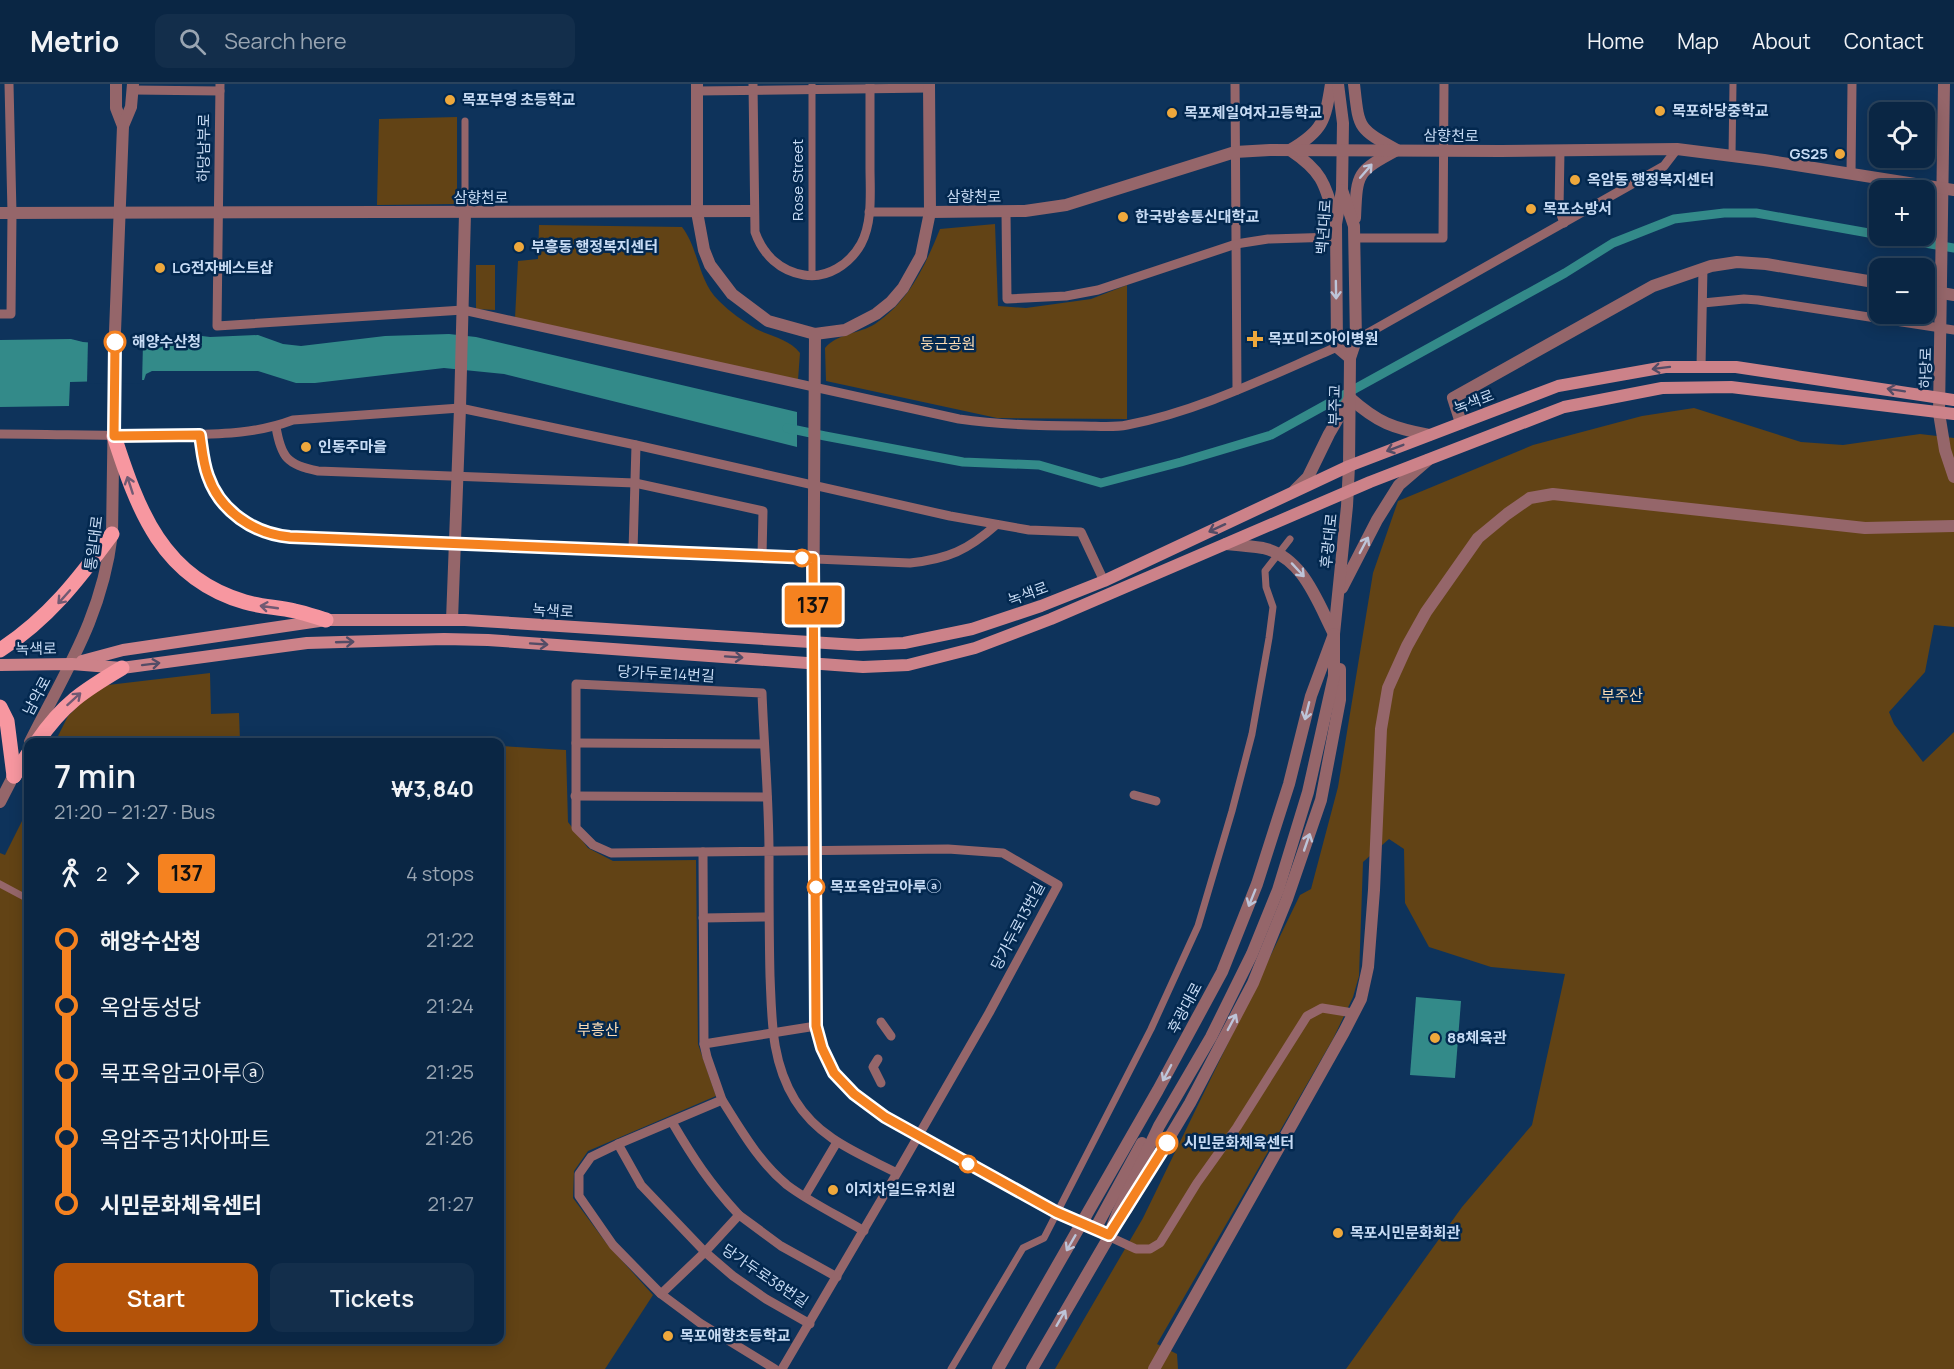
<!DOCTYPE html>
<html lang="en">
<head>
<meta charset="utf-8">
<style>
  body { margin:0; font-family:Manrope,"Noto Sans KR",sans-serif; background:#132e4b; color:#f1f3f6; height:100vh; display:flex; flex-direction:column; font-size:22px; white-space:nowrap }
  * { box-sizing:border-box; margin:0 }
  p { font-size:20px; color:#99a5b2 }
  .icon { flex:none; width:33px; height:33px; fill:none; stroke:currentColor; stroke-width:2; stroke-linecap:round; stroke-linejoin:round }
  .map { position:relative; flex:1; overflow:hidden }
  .details { position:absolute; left:24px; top:654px; width:480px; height:606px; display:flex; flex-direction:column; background:#0a2644; border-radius:12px; box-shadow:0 3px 15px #0003,0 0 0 2px #2a435d }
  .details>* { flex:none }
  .badge { padding:0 12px; border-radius:4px; font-size:21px; line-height:39px }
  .controls { position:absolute; left:1869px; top:18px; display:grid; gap:12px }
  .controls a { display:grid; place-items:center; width:66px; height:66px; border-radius:12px; background:#0a2644; box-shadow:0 3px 15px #0003,0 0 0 2px #2a435d; font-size:30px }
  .map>.badge { position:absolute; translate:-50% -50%; box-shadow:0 0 0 3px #fff }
  .legs { display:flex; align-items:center; gap:9px; height:66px; padding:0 30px; font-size:20px }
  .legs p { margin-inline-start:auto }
  .headline { display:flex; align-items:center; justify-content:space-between; height:102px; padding:0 30px }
  h1 { font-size:33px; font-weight:600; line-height:45px }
  .cta { display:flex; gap:12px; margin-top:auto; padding:12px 30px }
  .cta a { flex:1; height:69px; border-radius:12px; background:#b45309; color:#fff; font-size:24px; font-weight:600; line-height:69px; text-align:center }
  .cta a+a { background:#132e4b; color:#f1f3f6 }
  ul { padding:0 30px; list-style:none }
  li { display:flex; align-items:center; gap:21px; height:66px; font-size:22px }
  li i { display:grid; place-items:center; width:9px; height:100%; margin:0 8px; background:currentColor }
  li i::after { content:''; width:15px; height:15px; margin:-8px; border:4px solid; border-radius:50%; background:#0a2644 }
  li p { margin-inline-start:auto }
  li:first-child i { background:linear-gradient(#0000 50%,currentColor 0) }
  li:last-child i { background:linear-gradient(currentColor 50%,#0000 0) }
  header { display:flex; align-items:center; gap:36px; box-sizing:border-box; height:84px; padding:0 30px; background:#0a2644; border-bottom:2px solid #2a435d }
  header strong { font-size:28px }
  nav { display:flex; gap:33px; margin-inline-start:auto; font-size:21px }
  .search { width:420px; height:54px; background:#132e4b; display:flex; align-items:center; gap:15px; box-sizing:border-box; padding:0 21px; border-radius:12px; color:#99a5b2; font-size:22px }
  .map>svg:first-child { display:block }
</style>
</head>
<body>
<header>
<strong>Metrio</strong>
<div class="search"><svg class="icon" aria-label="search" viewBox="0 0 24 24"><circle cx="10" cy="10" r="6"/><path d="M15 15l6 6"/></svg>Search here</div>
<nav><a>Home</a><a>Map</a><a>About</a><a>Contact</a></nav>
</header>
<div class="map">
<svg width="1954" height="1285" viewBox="0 0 1954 1285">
  <rect width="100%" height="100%" fill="#0e335b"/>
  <g fill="#624315">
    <polygon points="457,33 457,120 377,121 379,35"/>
    <path d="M995,140l3,82 28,2 65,-9 36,-14v134l-130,-1 -171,-37 -1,-33c13,-15 34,-14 50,-24 34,-23 50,-58 65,-95z"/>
    <path d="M539,141l143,2c17,22 16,54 37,74 11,11 24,20 37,28 16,8 33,10 44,24l-2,27 -283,-62 3,-57 20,-2z"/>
    <polygon points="476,181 495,181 495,226 476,225"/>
    <polygon points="1694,324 1801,358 1843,361 1920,350 1954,354 1954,543 1934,541 1925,588 1889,628 1894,640 1923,678 1954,648 1954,1285 1346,1285 1462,1123 1532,1041 1565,890 1491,883 1429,863 1405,819 1404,765 1389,755 1363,778 1359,892 1353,913 1333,955 1157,1260 1177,1270 1178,1285 1055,1285 1143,1134 1300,811 1311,805 1338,703 1373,489 1398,417 1533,361 1642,332"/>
    <polygon points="210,589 211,630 239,629 240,658 55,658 68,632 87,613 108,601"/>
    <polygon points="500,662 566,666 568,738 588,764 613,777 696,776 698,960 716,1012 588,1067 574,1087 573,1114 607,1160 653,1211 605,1285 0,1285 0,769 5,771 28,725 28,1256 500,1256"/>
  </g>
  <g fill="#338a89">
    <path d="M178,249l32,4 48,-2 25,9 18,2 84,-10 64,-2 27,3 321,75v35l-293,-73 -60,-6 -129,15h-19l-38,-12h-106l-6,3 -2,6 -74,2 -1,24 -69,1v-67l71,-1 12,3 74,6c11,-2 16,-5 21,-15z"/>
    <polygon points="1416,913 1461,917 1455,994 1410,991"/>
  </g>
  <polygon fill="#0e335b" points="88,255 143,259 142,299 87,300"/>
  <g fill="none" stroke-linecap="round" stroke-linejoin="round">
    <g stroke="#338a89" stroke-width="9">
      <polyline points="1884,152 1954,164"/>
      <polyline points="787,344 825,352 963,378 1039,381 1101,399 1181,378 1271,351 1565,189 1613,159 1674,135 1724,129 1756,129 1880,151"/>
    </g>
    <g stroke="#95666a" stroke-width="7">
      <polyline points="1732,72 1733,0"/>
      <polyline points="465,129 465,37"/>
      <polyline points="812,192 812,0"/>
      <polyline points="0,800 28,815"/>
      <polyline points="951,1285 1023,1164 1044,1154 1151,945 1198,842 1232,727 1252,650 1269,554 1273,523 1266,503 1265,487 1290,455"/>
    </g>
    <g stroke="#95666a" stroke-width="9">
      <path d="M220,0l-3,242 246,-16 496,109c41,6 82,7 123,7 15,0 31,2 45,-1 73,-14 142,-49 210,-78"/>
      <path d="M753,0l2,148c8,23 25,39 49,43 23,4 46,-11 57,-31 12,-22 9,-53 9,-77 0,-28 0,-55 0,-83"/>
      <polyline points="1235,0 1237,306"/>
      <polyline points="133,6 220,7"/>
      <polyline points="697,7 929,4"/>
      <polyline points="1560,67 1559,125 1564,139"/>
      <polyline points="1851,90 1852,0"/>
      <polyline points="869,128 930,128"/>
      <polyline points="1006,128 1007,215 1066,212 1098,206 1236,160 1268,155 1336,153"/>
      <polyline points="1354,154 1443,154 1444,0"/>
      <polyline points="1703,219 1744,215 1758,216 1954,246"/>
      <polyline points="0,230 11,230 12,129 9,0"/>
      <polyline points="1356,256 1664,82 1677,65"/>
      <polyline points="1701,283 1703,184"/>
      <path d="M276,343c5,30 11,38 42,44l317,12 128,28 -1,45"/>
      <path d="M0,350c60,0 120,3 180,1 39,-1 76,-1 113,-15l167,-12 176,37 314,71 79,14 52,2 23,49"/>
      <path d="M200,351c2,17 4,34 11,50 14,29 44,48 75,52l624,26c38,-4 58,-13 86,-38"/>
      <polyline points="633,467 636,361"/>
      <polyline points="813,579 816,766 816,942 822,964 834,989 854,1009 885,1033 1056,1128 1136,1165 1150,1165 1160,1159 1197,1099 1237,1043 1307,932 1322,924 1353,929"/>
      <polyline points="576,659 764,660"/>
      <polyline points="1134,711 1156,717"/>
      <polyline points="575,712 767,713"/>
      <polyline points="703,768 704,960 816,942"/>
      <polyline points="703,834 768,833"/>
      <polyline points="881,938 891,952"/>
      <polyline points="704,960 707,973 722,1016 618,1060 591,1073 579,1090 579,1112 613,1161 661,1210 700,1239 775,1285"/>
      <polyline points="878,975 873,983 881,999"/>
      <path d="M722,1016c19,30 37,62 65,85 24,18 52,31 77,46"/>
      <path d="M672,1038c21,36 38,62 67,93"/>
      <polyline points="618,1060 641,1101 705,1168 733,1192 766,1215 810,1240"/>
      <polyline points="805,1112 837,1058"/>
      <polyline points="661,1210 705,1168 739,1131 781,1162 837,1193"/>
      <path d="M782,1285l115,-196c-39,-20 -78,-34 -102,-73 -24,-39 -23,-80 -25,-124 -1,-41 -1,-82 -1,-123 0,-53 -5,-107 -7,-160l-186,-9v144l17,17 18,8 337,-4 55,4 55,32 -69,128 -92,160"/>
    </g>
    <g stroke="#95666a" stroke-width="12">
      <polyline points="116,0 116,24 123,42"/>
      <polyline points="697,0 697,128 704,166 710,181 732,210 768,237 815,250 845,246 876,230 891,218 903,204 921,172 930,128 929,0"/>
      <path d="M1331,0c-6,37 -8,47 -41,66 33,22 35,34 45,70"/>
      <polyline points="1338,0 1343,39 1342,106 1336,140 1337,263 1350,274"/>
      <path d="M1354,0c5,45 3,44 43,66 -41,22 -40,23 -42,68"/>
      <polyline points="1944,0 1939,329 1945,366 1954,393"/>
      <polyline points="930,128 1025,127 1066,121 1235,68 1270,66 1501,67 1677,65 1764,76 1954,106"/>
      <polyline points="0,129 753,127"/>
      <polyline points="1924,206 1954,211"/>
      <polyline points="1461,339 1453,314 1653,202 1711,182 1737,178 1766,180 1880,199"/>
      <path d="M1295,406l13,-13 21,-43 21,-36c28,25 43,30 79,37"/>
      <path d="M1226,460c12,1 25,2 37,4 40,9 54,53 71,86"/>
      <polyline points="1342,504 1377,436 1399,401 1428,376"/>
      <polyline points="452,536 460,324 465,129"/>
      <polyline points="1334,550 1347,422 1349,382 1350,274 1356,256 1354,142 1342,106"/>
      <polyline points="813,579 815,250"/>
      <path d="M30,658c36,-72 72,-125 82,-208l3,-202 8,-206 8,-19 2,-23"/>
      <polyline points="0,718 17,685"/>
      <polyline points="1126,1126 1190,1019 1253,899 1287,815 1321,716 1340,616 1340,585"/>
      <polyline points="1095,1145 1142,1059"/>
      <polyline points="998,1285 1158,1006 1222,888 1257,800 1289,700 1311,612 1334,550 1334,592 1308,708 1278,806 1252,870 1211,953 1159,1042 1118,1128 1109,1151"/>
      <polyline points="1032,1285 1113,1146"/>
      <polyline points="1154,1285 1344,948 1361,915 1368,883 1374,806 1381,645 1388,604 1407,562 1426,528 1478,454 1507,430 1530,414 1553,410 1865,444 1954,442"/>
    </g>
    <g stroke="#cc8289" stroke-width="12">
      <polyline points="82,577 123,566 326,536 465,536 858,561 904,559 972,545 1041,522 1104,497 1349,382 1558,302 1665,283 1736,283 1954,316"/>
      <polyline points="0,581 72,580 122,584 307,559 444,555 488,556 863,583 908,581 975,564 1051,535 1370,398 1564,323 1662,304 1731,303 1954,330"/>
    </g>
    <g stroke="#f797a0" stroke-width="15">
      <path d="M114,352c24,74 48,142 131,166 16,5 33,5 50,9 10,2 21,6 31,9"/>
      <path d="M0,566c48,-31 78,-70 112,-116"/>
      <polyline points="0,623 7,637 14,692"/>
      <path d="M37,658c26,-38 46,-51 85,-74"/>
      <polyline points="14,692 28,670"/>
    </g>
  </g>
  <defs><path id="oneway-shaft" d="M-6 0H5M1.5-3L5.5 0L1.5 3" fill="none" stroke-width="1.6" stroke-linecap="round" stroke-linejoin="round" transform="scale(1.5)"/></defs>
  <g stroke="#bdc4d8">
    <use href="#oneway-shaft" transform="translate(1366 87) rotate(-49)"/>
    <use href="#oneway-shaft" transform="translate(1336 206) rotate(89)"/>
    <use href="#oneway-shaft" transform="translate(1364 461) rotate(-62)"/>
    <use href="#oneway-shaft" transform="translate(1298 486) rotate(47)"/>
    <use href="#oneway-shaft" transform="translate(1307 627) rotate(104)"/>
    <use href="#oneway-shaft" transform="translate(1307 758) rotate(-71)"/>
    <use href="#oneway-shaft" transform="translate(1252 814) rotate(112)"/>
    <use href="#oneway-shaft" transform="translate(1232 938) rotate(-62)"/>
    <use href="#oneway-shaft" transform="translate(1167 989) rotate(118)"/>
    <use href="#oneway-shaft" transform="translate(1071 1159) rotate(120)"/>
    <use href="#oneway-shaft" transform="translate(1061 1234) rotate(-60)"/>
  </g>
  <g stroke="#534c66">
    <use href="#oneway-shaft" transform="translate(1661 284) rotate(173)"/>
    <use href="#oneway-shaft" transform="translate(1896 306) rotate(-171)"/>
    <use href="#oneway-shaft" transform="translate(1395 364) rotate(159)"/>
    <use href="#oneway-shaft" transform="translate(1217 444) rotate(155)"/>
    <use href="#oneway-shaft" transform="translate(345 558) rotate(-2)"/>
    <use href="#oneway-shaft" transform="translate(539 560) rotate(4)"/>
    <use href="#oneway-shaft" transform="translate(734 573) rotate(4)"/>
    <use href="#oneway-shaft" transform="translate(151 580) rotate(-7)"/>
  </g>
  <g stroke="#715a73">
    <use href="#oneway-shaft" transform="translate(130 401) rotate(-108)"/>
    <use href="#oneway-shaft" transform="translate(64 513) rotate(132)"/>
    <use href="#oneway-shaft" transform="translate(269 523) rotate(-172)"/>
    <use href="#oneway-shaft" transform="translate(74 615) rotate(-42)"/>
  </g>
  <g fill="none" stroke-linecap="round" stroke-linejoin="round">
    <defs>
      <path id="line-1" d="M115,258l-1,94 86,-1c2,13 3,28 8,41 12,35 46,58 82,61l523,21 3,468 6,22 12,25 20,21 31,23 171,95 53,23 58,-92"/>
    </defs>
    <use href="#line-1" stroke="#fff" stroke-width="14"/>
    <use href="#line-1" stroke="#f58220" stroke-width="9"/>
  </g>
  <g fill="#eea83c" stroke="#03284f" stroke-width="2">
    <circle cx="450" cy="16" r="6"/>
    <circle cx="1660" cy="27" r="6"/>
    <circle cx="1172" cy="29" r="6"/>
    <circle cx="1840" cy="70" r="6"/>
    <circle cx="1575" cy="96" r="6"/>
    <circle cx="1531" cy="125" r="6"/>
    <circle cx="1123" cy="133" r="6"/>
    <circle cx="519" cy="163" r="6"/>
    <circle cx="160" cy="184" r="6"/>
    <path d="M1252 246h6v6h6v6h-6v6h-6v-6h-6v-6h6z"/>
    <circle cx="306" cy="363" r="6"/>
    <circle cx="1435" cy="954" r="6"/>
    <circle cx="833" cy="1106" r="6"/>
    <circle cx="1338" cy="1149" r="6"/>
    <circle cx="668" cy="1252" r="6"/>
  </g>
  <g fill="#fff" stroke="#f58220" stroke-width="3">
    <circle cx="115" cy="258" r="10"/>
    <circle cx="802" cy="474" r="8"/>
    <circle cx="816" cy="803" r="8"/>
    <circle cx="1167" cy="1059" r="10"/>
    <circle cx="968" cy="1080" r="8"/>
  </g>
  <g text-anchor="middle" stroke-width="5" stroke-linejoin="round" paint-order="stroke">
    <g font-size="15" font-weight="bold" fill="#c7dbf4" stroke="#03284f" text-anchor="start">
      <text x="462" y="21">목포부영 초등학교</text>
      <text x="1672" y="32">목포하당중학교</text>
      <text x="1184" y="34">목포제일여자고등학교</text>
      <text x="1828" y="75" text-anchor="end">GS25</text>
      <text x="1587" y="101">옥암동 행정복지센터</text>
      <text x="1543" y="130">목포소방서</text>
      <text x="1135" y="138">한국방송통신대학교</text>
      <text x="531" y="168">부흥동 행정복지센터</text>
      <text x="172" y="189">LG전자베스트샵</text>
      <text x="1268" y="260">목포미즈아이병원</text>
      <text x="318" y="368">인동주마을</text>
      <text x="1447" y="959">88체육관</text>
      <text x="845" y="1111">이지차일드유치원</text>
      <text x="1350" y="1154">목포시민문화회관</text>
      <text x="680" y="1257">목포애향초등학교</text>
    </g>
    <g font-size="15" fill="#c7dbf4" stroke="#03284f">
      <text transform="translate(1451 52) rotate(1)" y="5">삼향천로</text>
      <text transform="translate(204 64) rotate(-89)" y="5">하당남부로</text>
      <text transform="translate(798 96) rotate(-90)" y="5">Rose Street</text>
      <text x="974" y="118">삼향천로</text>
      <text x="481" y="119">삼향천로</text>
      <text transform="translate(1324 143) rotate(-86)" y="5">백년대로</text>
      <text transform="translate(1926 284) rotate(-89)" y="5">하당로</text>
      <text transform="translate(1474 318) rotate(-21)" y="5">녹색로</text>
      <text transform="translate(1335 321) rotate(-89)" y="5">부주교</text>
      <text transform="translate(1329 457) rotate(-84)" y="5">후광대로</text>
      <text transform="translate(94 459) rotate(-83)" y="5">통일대로</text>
      <text transform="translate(1028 510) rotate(-20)" y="5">녹색로</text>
      <text transform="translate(553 527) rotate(3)" y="5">녹색로</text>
      <text transform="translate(36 565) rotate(-1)" y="5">녹색로</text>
      <text transform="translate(666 590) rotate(3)" y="5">당가두로14번길</text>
      <text transform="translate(37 612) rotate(-62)" y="5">남악로</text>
      <text transform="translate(1018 842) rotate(-62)" y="5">당가두로13번길</text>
      <text transform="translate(1185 924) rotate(-62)" y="5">후광대로</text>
      <text transform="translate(765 1192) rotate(34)" y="5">당가두로38번길</text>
    </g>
    <g font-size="15" font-weight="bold" fill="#c7dbf4" stroke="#03284f" text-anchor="start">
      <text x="132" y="263">해양수산청</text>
      <text x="830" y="808">목포옥암코아루ⓐ</text>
      <text x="1184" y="1064">시민문화체육센터</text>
    </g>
    <g font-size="15" fill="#fddcb2" stroke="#03284f">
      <text x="948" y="265">둥근공원</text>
      <text x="1622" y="617">부주산</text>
      <text x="598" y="951">부흥산</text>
    </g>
  </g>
</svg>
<div class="controls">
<a><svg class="icon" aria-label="locate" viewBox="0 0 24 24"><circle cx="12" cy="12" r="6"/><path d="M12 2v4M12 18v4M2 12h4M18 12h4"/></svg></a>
<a>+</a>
<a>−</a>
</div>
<b class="badge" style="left:813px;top:521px;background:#f58220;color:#111">137</b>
<section class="details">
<div class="headline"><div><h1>7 min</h1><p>21:20 – 21:27 · Bus</p></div><b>₩3,840</b></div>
<div class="legs"><svg class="icon" aria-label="walk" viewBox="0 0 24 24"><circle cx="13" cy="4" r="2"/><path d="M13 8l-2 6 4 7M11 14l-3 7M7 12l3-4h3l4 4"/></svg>2<svg class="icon" aria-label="forward" viewBox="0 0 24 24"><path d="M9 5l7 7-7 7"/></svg><b class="badge" style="background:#f58220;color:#111">137</b><p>4 stops</p></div>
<ul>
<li><i style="color:#f58220"></i><b>해양수산청</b><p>21:22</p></li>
<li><i style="color:#f58220"></i><span>옥암동성당</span><p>21:24</p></li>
<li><i style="color:#f58220"></i><span>목포옥암코아루ⓐ</span><p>21:25</p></li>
<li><i style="color:#f58220"></i><span>옥암주공1차아파트</span><p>21:26</p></li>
<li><i style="color:#f58220"></i><b>시민문화체육센터</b><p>21:27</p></li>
</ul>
<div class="cta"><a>Start</a><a>Tickets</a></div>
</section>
</div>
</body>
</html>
